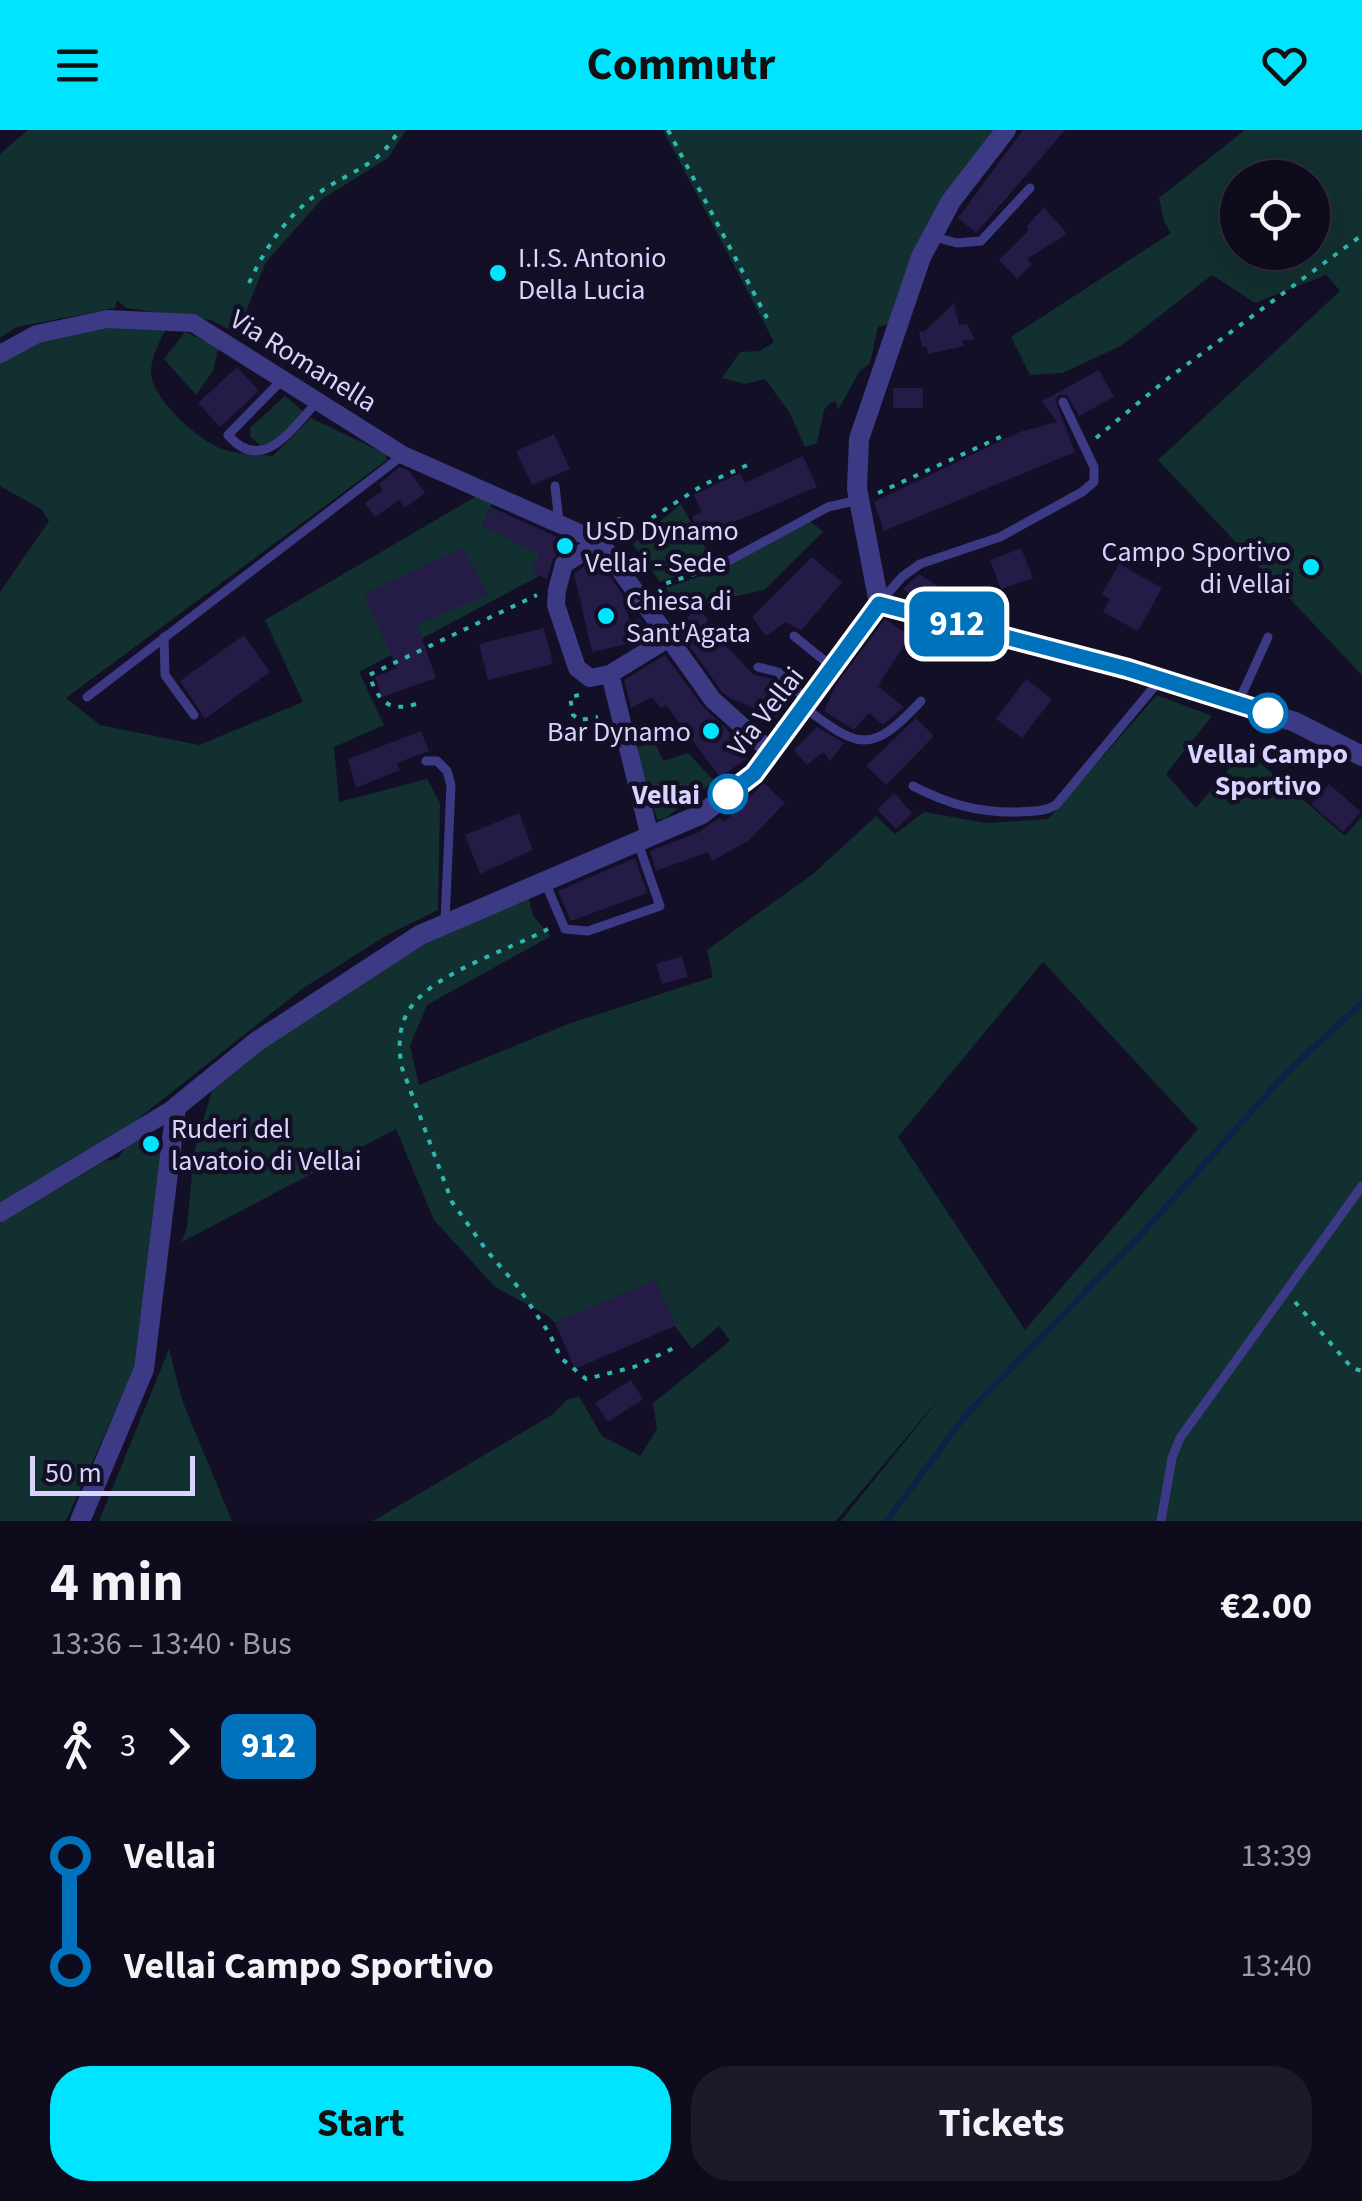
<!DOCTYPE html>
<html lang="en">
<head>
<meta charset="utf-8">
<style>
  body { margin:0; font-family:"Source Sans 3",sans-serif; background:#1c1929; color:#f1f3f6; height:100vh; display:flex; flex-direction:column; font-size:38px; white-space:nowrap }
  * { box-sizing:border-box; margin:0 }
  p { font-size:32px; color:#9b9ba3 }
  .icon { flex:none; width:55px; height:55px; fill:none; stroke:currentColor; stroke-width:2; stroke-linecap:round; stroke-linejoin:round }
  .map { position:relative; height:1391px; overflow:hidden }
  .details { display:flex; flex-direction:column; background:#0e0b1c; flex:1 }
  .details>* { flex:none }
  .badge { padding:0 20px; border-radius:15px; font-size:35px; line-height:65px }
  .buttons { position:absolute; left:1220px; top:30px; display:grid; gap:20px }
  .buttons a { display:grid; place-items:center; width:110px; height:110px; border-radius:50%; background:#0e0b1c; box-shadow:0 10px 40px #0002,0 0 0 2px #2e2b3b; font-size:50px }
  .scale { position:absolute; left:30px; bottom:25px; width:165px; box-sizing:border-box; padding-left:10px; border:5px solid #d9d4ff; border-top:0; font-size:28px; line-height:35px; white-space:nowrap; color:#d9d4ff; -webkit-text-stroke:8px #130f26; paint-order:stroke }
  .map>.badge { position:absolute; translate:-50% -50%; box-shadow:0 0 0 5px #fff }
  .legs { display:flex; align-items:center; gap:15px; height:110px; padding:0 50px; font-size:32px }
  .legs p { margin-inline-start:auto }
  .headline { display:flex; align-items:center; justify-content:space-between; height:170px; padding:0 50px }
  h1 { font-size:55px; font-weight:700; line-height:75px }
  .action { display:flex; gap:20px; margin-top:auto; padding:20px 50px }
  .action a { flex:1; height:115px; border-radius:40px; background:#00e5ff; color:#111; font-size:40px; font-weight:700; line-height:115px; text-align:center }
  .action a+a { background:#1c1929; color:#f1f3f6 }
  ul { padding:0 50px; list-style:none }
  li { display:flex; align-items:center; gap:35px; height:110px; font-size:38px }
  li i { display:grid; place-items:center; width:15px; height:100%; margin:0 12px; background:currentColor }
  li i::after { content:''; width:25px; height:25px; margin:-12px; border:8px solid; border-radius:50%; background:#0e0b1c }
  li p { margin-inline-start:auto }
  li:first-child i { background:linear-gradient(#0000 50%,currentColor 0) }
  li:last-child i { background:linear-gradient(currentColor 50%,#0000 0) }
  header { display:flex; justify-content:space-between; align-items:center; height:130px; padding:0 50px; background:#00e5ff; color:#111; font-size:45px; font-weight:700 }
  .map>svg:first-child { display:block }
</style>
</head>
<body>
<header><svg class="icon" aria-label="menu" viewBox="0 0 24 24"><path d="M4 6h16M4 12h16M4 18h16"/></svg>Commutr<svg class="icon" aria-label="heart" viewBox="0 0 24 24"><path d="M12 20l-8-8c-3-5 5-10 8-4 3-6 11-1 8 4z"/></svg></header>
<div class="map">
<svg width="1362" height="1391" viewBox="0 0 1362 1391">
  <rect width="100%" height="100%" fill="#130f26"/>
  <g fill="#12302f" fill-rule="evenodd">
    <polygon points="28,0 406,0 388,28 322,69 266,132 237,203 211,190 126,178 117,170 115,178 17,197 0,208 0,24"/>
    <polygon points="663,0 997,0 889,194 878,197 870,233 859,242 838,280 836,272 830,273 824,280 817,313 805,317 789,282 765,249 745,254 722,248 740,222 760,221 774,212"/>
    <path d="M1245,0h117v545l-204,-215 182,-169 -14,-16 -71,28 -43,-28 -91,71 -59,27 -32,2 -19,-38 160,-104 -7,-12 -5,-23zM1238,48h74v74h-74z"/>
    <path d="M167,197c-7,14 -16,29 -16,45 0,27 50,71 74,78 16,5 33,4 48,6l38,-38 75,36 1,6 -321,238 34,27 99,20 104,-43 -38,-82 215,-126 14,6 -12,25 58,29 -8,18 7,4 -180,96 25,53 -50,22 5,55 88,-23 13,24 -2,107 -51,25 -85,54 -177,140 -125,74v-611l49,-71 -8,-12 -41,-23v-126l40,-23 70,-9z"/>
    <polygon points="185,202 219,216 213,241 196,265 164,229"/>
    <polygon points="285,266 304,282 274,313 260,315 250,306 250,298"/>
    <polygon points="681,374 714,433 660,452 633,414"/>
    <polygon points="810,391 823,402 764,460 699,474 685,484 665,458 722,439"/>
    <path d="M1157,565l55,21 -46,58 30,34 49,-58 100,86 17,-20v705h-521l107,-133 -112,133h-463l179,-106 15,-15 12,-4 23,40 38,20 17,-27 -4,-26 77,-62 -11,-15 -27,23 -17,-23 -20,-45 -100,42 -7,-7 -53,-29 -61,-67 -38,-91 -214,113 5,-15 7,-75 18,-61 47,-42 182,-117 88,-33 4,17 18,20 -124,69 -17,41 9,39 149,-61 145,-47 -6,-27 106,-76 63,-58 19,18 29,-22 63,11 61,-4zM1043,832l155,167 -173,201 -127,-193z"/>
    <polygon points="654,610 663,631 688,623 714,651 664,689 657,689 635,619"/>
    <polygon points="132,1004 161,1018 134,1239 66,1391 0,1391 0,1093 105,1031 119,1028"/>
    <polygon points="169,1219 182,1270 232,1391 99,1391"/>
  </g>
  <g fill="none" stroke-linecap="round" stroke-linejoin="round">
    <polyline stroke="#0c2248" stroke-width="6" points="887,1391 965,1286 1146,1099 1288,941 1362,873"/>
  </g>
  <g fill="#241b47">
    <polygon points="1023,0 1065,0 976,103 958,88"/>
    <polygon points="1044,77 1067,104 1027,129 1032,134 1017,149 999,130 1029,100 1026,97"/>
    <polygon points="954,173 959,195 967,194 975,209 962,211 964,216 928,224 926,217 922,217 919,202 925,201"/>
    <polygon points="237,237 259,261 220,297 198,273"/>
    <polygon points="1099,240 1114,267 1079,286 1067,265 1059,265 1055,270 1075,322 884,401 874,372 1019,302 1057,292 1042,271"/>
    <rect x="893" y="258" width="30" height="20"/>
    <polygon points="554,304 570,339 532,355 516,321"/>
    <polygon points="803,326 817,357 700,406 692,387 702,382 694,365 740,343 745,353"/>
    <polygon points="400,337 409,341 425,363 405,378 399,370 375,387 365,373 383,360 379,354"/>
    <polygon points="491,377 571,413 553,429 547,449 531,442 540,424 482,395"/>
    <polygon points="463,418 488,465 417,494 436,548 382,567 375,547 397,538 364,464"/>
    <polygon points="1021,418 1033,448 1001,459 990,430"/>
    <polygon points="812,427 842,452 801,501 786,492 766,506 752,487"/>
    <polygon points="599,432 623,465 629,491 640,489 651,504 640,511 592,522 574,444 586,435"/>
    <polygon points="1119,434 1162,458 1138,501 1103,482 1110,469 1102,464"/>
    <polygon points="919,444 950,464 942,476 919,469 903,459"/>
    <polygon points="699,477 708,490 705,494 754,545 774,549 792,568 777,588 730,568 722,562 676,497"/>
    <polygon points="885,489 910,506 878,556 904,577 883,595 869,583 854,600 824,581 836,555"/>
    <polygon points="544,498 553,534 488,550 479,514"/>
    <polygon points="244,505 270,542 205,589 180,551"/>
    <polygon points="665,525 703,577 726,598 748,628 720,647 666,575 661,578 652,567 631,578 624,550"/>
    <polygon points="1026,549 1052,569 1022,608 996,589"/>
    <polygon points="916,588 934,606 886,655 866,636"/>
    <polygon points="817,597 844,613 830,631 823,622 807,635 794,620"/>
    <polygon points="421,601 429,621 397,633 400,640 356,658 348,629"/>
    <polygon points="764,653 785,673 748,711 712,731 708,722 656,741 650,721 699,702 719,688 724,692"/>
    <polygon points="1329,654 1361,682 1343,702 1311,674"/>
    <polygon points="894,663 912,683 896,699 877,679"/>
    <polygon points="519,683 533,720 480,744 465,705"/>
    <polygon points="635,728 647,763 571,791 558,761"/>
    <polygon points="682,826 688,847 662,854 656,834"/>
    <polygon points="655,1150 675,1196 575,1239 555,1193"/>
    <polygon points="631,1250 643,1269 608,1292 595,1273"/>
  </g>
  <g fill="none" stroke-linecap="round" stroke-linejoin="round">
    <g stroke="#2fb8b0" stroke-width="4" stroke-dasharray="5 8" stroke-linecap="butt">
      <polyline points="668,0 767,188"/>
      <path d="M249,153c16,-35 39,-69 71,-91 32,-22 59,-26 79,-62"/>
      <polyline points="1096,308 1166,250 1362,105"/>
      <polyline points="878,363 1007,304"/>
      <polyline points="618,405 620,384"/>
      <polyline points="619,409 703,355 754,332"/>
      <polyline points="656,461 664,454 707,440"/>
      <polyline points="579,565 570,567 573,585 580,590 598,587"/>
      <path d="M416,574c-28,9 -38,-4 -47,-29l168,-80"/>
      <path d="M548,799c-39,21 -112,43 -137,78 -13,18 -13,41 -9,61l50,134 35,49 31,36 31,46 12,25 25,21 48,-12 44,-21"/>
      <polyline points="1295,1172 1352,1238 1362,1241"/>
    </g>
    <g stroke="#3d3a85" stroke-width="9">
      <polyline points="934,107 957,113 981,111 1030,58"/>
      <path d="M283,249l-55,56c35,41 65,-8 90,-34"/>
      <polyline points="555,356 559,393"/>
      <polyline points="721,435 828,377 859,370"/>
      <polyline points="881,471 902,447 920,434 1000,407 1082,362 1094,352 1094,337 1063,272"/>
      <polyline points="794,506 831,536"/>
      <polyline points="164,507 165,545 194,585"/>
      <polyline points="758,537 778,542 806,570"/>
      <polyline points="87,567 403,325"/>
      <polyline points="1238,573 1268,507"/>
      <path d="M804,577c55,42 67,48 117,-6"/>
      <polyline points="426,631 437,631 447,641 451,655 445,792"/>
      <path d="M913,656c35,18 65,27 105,26 14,-1 26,0 38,-7l103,-124"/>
      <polyline points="545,752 565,799 588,801 660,776 638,713"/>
      <polyline points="1161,1391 1172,1328 1180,1308 1362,1056"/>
    </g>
    <g stroke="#3d3a85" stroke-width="18">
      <polyline points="0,224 37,204 107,189 193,193 403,325 600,412 713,570 771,622"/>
      <polyline points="600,412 564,434 557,460 556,475 577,538 590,548 610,544 669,508"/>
      <polyline points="610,544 650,707"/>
      <polyline points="0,1083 176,977"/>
    </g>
    <g stroke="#3d3a85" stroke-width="20">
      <polyline points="879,473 1128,539 1295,592 1362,626"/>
      <polyline points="80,1391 144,1239 176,977 256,912 420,805 702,684 754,643 879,473 857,359 859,309 921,127 951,71 1006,0"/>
    </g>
  </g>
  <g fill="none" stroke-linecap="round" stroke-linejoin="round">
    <defs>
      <polyline id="line-1" points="728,664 754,644 879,474 1128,539 1268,583"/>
    </defs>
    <use href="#line-1" stroke="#fff" stroke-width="22"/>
    <use href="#line-1" stroke="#0072bc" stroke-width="15"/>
  </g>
  <g fill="#00e5ff" stroke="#130f26" stroke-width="4">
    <circle cx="498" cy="143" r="10"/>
    <circle cx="565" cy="416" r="10"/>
    <circle cx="1311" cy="437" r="10"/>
    <circle cx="606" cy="486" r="10"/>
    <circle cx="711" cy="601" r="10"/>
    <circle cx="151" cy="1014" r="10"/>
  </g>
  <g fill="#fff" stroke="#0072bc" stroke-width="5">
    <circle cx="1268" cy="583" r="18"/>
    <circle cx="728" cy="664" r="18"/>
  </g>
  <g text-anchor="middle" stroke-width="9" stroke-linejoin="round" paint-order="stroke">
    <g font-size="28" fill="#d9d4ff" stroke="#130f26" text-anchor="start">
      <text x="518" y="137">I.I.S. Antonio<tspan x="518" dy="32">Della Lucia</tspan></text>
      <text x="585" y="410">USD Dynamo<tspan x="585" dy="32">Vellai - Sede</tspan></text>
      <text x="1291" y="431" text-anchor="end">Campo Sportivo<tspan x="1291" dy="32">di Vellai</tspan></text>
      <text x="626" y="480">Chiesa di<tspan x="626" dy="32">Sant'Agata</tspan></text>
      <text x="691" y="611" text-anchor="end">Bar Dynamo</text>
      <text x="171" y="1008">Ruderi del<tspan x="171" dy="32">lavatoio di Vellai</tspan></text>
    </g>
    <g font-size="28" fill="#d9d4ff" stroke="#130f26">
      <text transform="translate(304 230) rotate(32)" y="10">Via Romanella</text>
      <text transform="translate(765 581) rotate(-52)" y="10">Via Vellai</text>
    </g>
    <g font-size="28" font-weight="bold" fill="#d9d4ff" stroke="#130f26">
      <text x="1268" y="633">Vellai Campo<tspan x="1268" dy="32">Sportivo</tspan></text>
      <text x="700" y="674" text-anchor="end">Vellai</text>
    </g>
  </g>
</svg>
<div class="buttons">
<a><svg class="icon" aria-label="locate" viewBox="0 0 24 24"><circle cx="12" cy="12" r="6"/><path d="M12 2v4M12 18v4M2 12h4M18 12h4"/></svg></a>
</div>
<div class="scale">50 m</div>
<b class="badge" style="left:957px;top:494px;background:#0072bc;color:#fff">912</b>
</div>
<section class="details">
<div class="headline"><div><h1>4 min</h1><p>13:36 – 13:40 · Bus</p></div><b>€2.00</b></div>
<div class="legs"><svg class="icon" aria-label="walk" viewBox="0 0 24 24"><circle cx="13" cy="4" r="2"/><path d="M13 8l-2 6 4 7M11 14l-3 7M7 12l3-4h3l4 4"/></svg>3<svg class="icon" aria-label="forward" viewBox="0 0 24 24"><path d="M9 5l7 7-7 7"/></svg><b class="badge" style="background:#0072bc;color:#fff">912</b></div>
<ul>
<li><i style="color:#0072bc"></i><b>Vellai</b><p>13:39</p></li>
<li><i style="color:#0072bc"></i><b>Vellai Campo Sportivo</b><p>13:40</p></li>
</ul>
<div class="action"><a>Start</a><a>Tickets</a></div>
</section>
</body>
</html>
